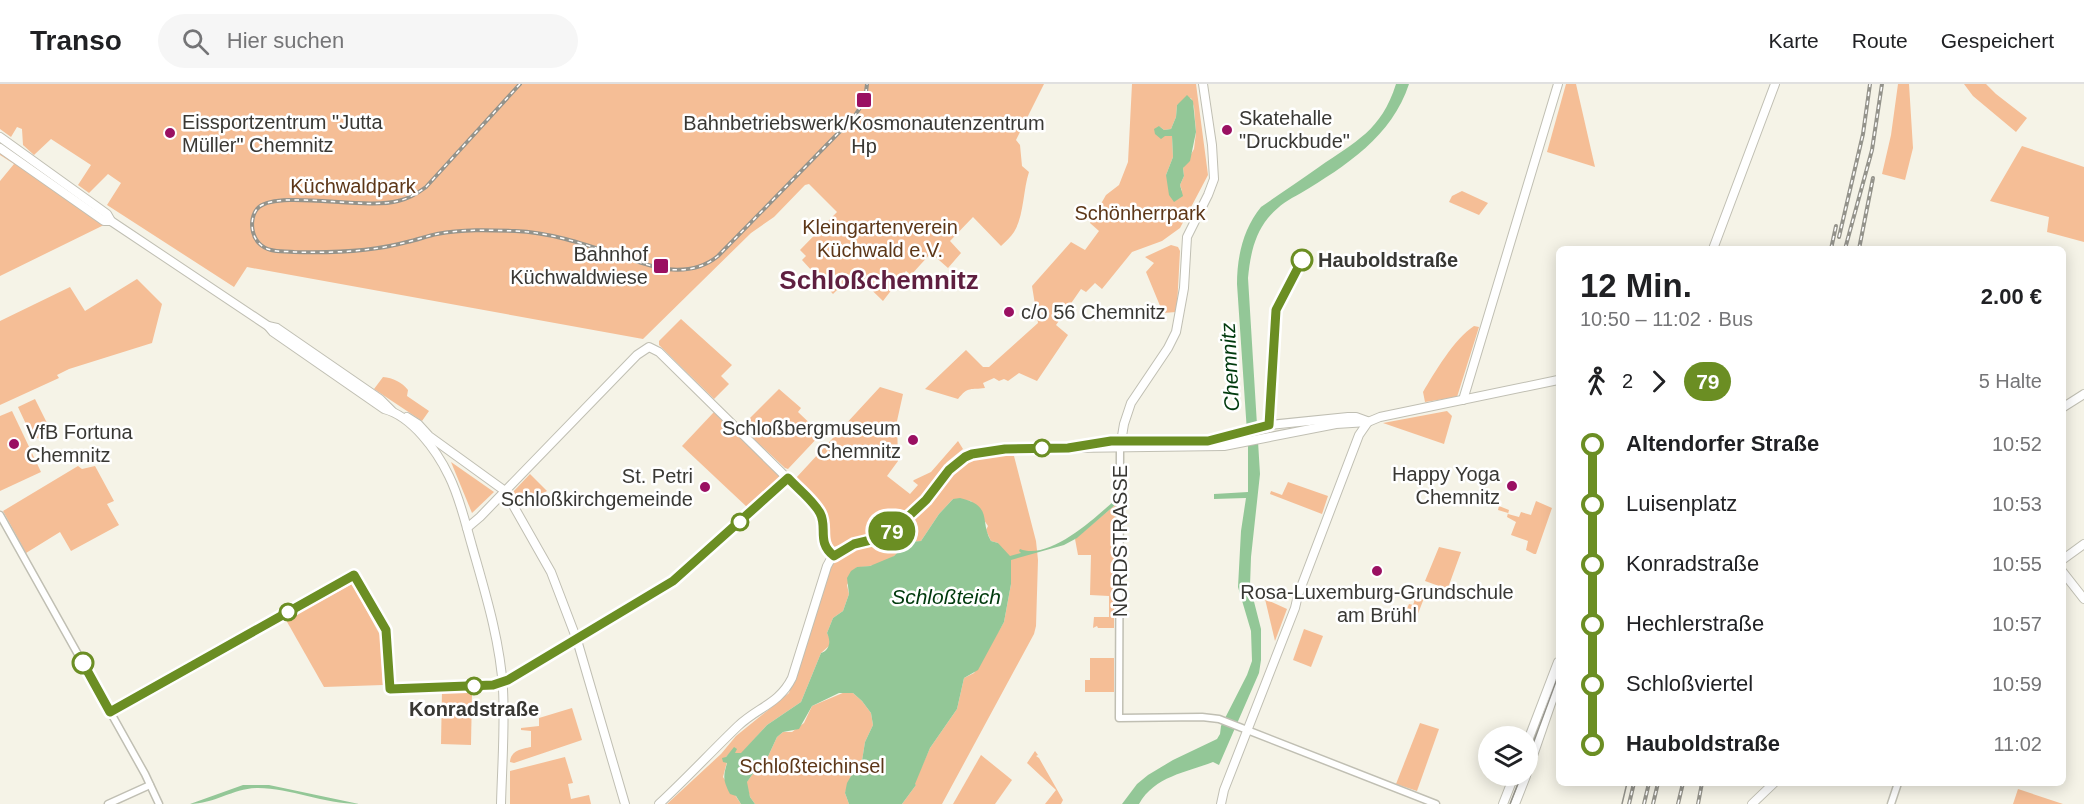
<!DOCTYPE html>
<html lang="de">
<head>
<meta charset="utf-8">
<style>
  body { margin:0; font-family:Arial,sans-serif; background:#f6f6f6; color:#202124; height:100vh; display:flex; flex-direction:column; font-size:22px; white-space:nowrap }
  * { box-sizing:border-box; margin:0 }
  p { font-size:20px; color:#757577 }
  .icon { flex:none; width:33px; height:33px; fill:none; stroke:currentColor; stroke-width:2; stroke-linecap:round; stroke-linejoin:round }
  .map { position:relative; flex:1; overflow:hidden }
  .side { position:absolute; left:1556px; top:162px; width:510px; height:540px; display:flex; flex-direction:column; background:#fff; border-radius:9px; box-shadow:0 3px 15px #0003 }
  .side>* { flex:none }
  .badge { padding:0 12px; border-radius:20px; font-size:21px; line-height:39px }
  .tools { position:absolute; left:1478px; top:642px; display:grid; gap:12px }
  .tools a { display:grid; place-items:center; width:60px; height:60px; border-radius:50%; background:#fff; box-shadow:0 3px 15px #0003; font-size:30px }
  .map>.badge { position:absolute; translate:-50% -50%; box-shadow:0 0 0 3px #fff }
  .legs { display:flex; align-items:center; gap:9px; height:66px; padding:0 24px; font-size:20px }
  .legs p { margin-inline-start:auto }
  .summary { display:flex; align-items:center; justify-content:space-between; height:102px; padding:0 24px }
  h1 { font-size:33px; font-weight:600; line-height:45px }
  ul { padding:0 24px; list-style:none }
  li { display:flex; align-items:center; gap:21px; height:60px; font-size:22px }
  li i { display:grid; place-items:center; width:9px; height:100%; margin:0 8px; background:currentColor }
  li i::after { content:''; width:15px; height:15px; margin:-8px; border:4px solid; border-radius:50%; background:#fff }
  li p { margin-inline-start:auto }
  li:first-child i { background:linear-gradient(#0000 50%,currentColor 0) }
  li:last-child i { background:linear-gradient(currentColor 50%,#0000 0) }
  header { display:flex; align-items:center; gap:36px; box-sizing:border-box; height:84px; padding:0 30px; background:#fff; border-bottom:2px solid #e0e0e0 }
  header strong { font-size:28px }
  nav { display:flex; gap:33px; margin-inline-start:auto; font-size:21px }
  .search { width:420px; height:54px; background:#f6f6f6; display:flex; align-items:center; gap:15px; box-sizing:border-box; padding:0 21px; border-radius:33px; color:#757577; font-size:22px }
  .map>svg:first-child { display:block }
</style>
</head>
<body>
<header>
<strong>Transo</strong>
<div class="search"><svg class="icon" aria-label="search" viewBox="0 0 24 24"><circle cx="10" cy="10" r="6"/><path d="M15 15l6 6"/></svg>Hier suchen</div>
<nav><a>Karte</a><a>Route</a><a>Gespeichert</a></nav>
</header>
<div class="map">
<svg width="2084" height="720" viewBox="0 0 2084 720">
  <rect width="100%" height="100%" fill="#f5f3e7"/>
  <g fill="#f5be96" fill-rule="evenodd">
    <path d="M0,0h1044l-28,56 4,5 2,21 7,6c-6,18 -5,44 -15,60 -3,5 -8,9 -13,14l-28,-29 -23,24 11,12 -13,15 -17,-15 -20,22 -5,-4 -23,30 -29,-28 -21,21 -31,-34 4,-4 -6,-6 37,-38 -28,-28 -4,1 -31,32 -23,16 -108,106 -396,-72 -13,20 -127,-82 14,-22 -13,-9 -19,19 -11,-8 13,-20 -40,-26 -17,16 -11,-10 -1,-16 -5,-2 -6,10 -11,-8z"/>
    <path d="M1132,0h64l12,91 -28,53 -18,13 -30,11 -30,37 -7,-6 -9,9 -5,-3 -25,36 12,10 -31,46 -18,-8 -11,8 -4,-2 -5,2 -5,-3 -11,5 2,5c-14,2 -17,-2 -27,11l-33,-10 41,-39 17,17h6l49,-44 -6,-37 39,-44 14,8 14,-19 -9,-8 16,-28 13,-10 9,-23zM1191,14l3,9 2,25 -2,17 -11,19 1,8 -4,9 2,6 -16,-16 7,-18 -1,-21h-7l-6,-10 5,4 7,-1 5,-12 1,-12z"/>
    <polygon points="1566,0 1576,0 1595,83 1547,68"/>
    <polygon points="1898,0 1909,0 1913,64 1905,96 1882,90 1891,51"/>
    <polygon points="1964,0 1986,0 1996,10 2027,34 2016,48 1973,12"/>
    <polygon points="2022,62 2084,83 2084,158 2047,148 2049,133 1990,117"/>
    <polygon points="0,66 106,140 0,192 0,97 14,80 0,71"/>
    <polygon points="1462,107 1488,119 1479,131 1449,118 1452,112"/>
    <polygon points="1171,161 1178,163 1180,167 1177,223 1176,228 1163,229 1146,188 1154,179 1145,173"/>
    <polygon points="137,195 162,220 152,259 69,285 57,291 59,294 0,321 0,237 70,203 85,227"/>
    <polygon points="681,235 732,281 721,292 729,300 714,315 659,261 659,257"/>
    <path d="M1474,242l5,1 -22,70 -32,5 -2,-10c12,-20 31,-53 51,-66z"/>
    <path d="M383,293c10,1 19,5 25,13l-1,6 22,15 -7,10 -48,-32z"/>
    <polygon points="880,303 903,310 897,337 898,377 887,392 910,410 918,401 913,397 914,396 931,388 958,357 963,365 947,378 921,412 886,443 834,463 829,457 826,428 796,394"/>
    <polygon points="779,305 801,324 798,328 821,350 788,385 785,384 741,343"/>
    <polygon points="35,315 52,349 41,355 32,353 18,323"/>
    <polygon points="12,327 41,388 0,407 0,332"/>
    <polygon points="1447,327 1452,332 1444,360 1383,339"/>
    <polygon points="714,328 781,392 748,424 682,362"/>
    <path d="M982,370l32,2 22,85 2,19 -2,66 -2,8 -92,170h-40l14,-19 -2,-1 16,-36 27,-39 7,-31 10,-5 30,-51 7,-38 -13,-41 -7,-2 -5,-11 2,-4 -17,-25 -18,-2 -14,15 -18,27c-15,1 -13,5 -24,13 -11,8 -27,14 -40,13l-10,18 2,9 -6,17 -10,7 -6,15 3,6 -1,7 -8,7 -20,49 -34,23 -26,29 -11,-1 -4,4 1,5 -4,15 18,27h-74l54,-50 15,-18 53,-43 43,-136 63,-28 66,-66z"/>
    <polygon points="451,378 494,408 472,429"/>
    <polygon points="78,382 82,385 95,382 114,417 107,420 119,441 71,467 60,448 26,469 3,427"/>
    <polygon points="530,390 547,407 520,421 513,408"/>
    <polygon points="1288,398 1328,412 1322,430 1270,410 1271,407 1282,411"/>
    <polygon points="1536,417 1552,424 1536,470 1534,470 1526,466 1528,457 1511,451 1516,438 1507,433 1508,429 1498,426 1499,422 1509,426 1508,430 1519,433 1521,428 1531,431"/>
    <polygon points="1115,421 1114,544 1098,544 1097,542 1093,544 1094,533 1109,533 1109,512 1090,511 1091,471 1078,471 1075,455"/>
    <polygon points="1439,463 1461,468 1445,512 1436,509 1439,502 1425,497"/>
    <polygon points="352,500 380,551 383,601 324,603 286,536"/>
    <polygon points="1411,504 1426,509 1414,540 1403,535 1409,520 1413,521 1415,515 1408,512"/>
    <polygon points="1265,515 1287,525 1275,557"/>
    <polygon points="1304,545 1323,552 1311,583 1293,576"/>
    <polygon points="1090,574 1114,574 1114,608 1085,608 1085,596 1090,596"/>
    <polygon points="442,607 472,607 471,661 441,660"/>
    <polygon points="845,608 853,609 862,617 871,629 873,641 865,658 861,683 851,692 845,709 849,720 755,720 750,713 746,699 752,691 765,679 777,653 783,648 792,648 804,639 812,622"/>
    <path d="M572,624l10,32 -68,23 -4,-1c1,-12 12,-13 21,-15v-16l-10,-1v-2l18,-2v-8z"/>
    <polygon points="1420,639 1439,645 1417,707 1396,700"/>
    <polygon points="1035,667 1038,671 1036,672 1039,674 1063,716 1061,720 1045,720 1056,706 1027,679"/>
    <polygon points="981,671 1012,696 995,720 953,720"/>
    <polygon points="565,673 573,699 568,700 571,715 589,711 591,720 510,720 510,687"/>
    <polygon points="2018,705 2063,720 2013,720"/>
  </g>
  <g fill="#93c797">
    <path d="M1396,0h13c-17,52 -63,82 -108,109 -13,7 -23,13 -33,25 -14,17 -18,39 -20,60l12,196 -9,83 -1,29 11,43v31l-2,13 -40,92 -6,-3c-28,11 -58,14 -74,42h-17l15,-20 11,-9 25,-15 44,-21 3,-5 1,-8 26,-51 5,-14 -1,-30 -13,-44 3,-56 5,-33 -32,1v-5l34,-2v-45l-11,-163c0,-27 6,-55 24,-77 19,-13 38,-26 58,-40 37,-26 62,-36 77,-83z"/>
    <polygon points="1187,11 1193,17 1196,48 1190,77 1183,84 1184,92 1180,101 1183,112 1174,118 1169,111 1166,91 1173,73 1172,52 1165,52 1161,55 1155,50 1154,45 1159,42 1164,46 1171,45 1176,33 1177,21"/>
    <path d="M960,414c34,8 19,23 31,43l7,2 12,13 11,-3 -2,-2 1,-2c29,12 75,-31 95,-49v5l-38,33 -13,7 -53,15v24l-7,38 -26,48 -14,8 -7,31 -27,39 -15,36 1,1 -14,19h-53l-4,-11 2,-10 4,-7 10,-9 4,-25 8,-17 -2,-12 -9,-12 -9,-8h-14l-27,13 -13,23 -16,3 -6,5 -12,26 -13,12 -5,7 3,15 5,7h-14l-5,-8 -6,-2c-7,-14 -7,-17 -3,-31l-4,-1 -1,-4 4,-1 8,-10 3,2 -2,4h6l26,-28 34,-23 20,-49c9,-3 10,-12 6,-20l6,-15 10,-7 6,-17 -2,-16 4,-7 6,-4 13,-1 24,-10 15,-14 12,-1 18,-27 14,-15z"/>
    <path d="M243,701h26l90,19c-35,0 -69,-16 -101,-16 -24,0 -44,16 -68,16z"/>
  </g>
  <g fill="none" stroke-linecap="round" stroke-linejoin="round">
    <defs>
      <g id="minor">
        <polyline points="1120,364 1119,634 1202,633 1219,635 1436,720"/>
        <polyline points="0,431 145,690 159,720"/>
        <polyline points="108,720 150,701"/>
        <polyline points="1891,720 1898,699"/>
      </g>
      <g id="major">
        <polyline points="0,53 107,130 111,137"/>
        <polyline points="0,64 104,137 111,137 268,242 277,244 380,315 392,327"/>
        <polyline points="1713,165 1775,0"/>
        <path d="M268,242l5,6 111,77c28,7 53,42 65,67 11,22 16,46 23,70 13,46 28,94 31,143 2,38 -1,77 -2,115"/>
        <polyline points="1463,316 1558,0"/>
        <polyline points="2062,324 2084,310"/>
        <polyline points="407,333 418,340 429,352 505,407 551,488 577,556 625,720"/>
        <polyline points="1086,361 1121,357 1208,357 1269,341 1348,333 1356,333 1367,337"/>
        <polyline points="1120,364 1124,340 1131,319 1168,264 1176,248 1184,204 1187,153 1208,111 1214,95 1212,61 1203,0"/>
        <path d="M467,444l13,-11 157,-162 12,-8 10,5 121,119 38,39c9,15 -1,34 16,46"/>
        <polyline points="2062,476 2084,460"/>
        <polyline points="2062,487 2084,515"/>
        <polyline points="1527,659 1558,578"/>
        <polyline points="1527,689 1558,599"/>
        <path d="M659,720c27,-25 52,-52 79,-78 20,-19 41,-22 54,-48l35,-112c12,-26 46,-22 67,-37 12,-9 25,-21 34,-32 12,-14 21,-32 38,-41 11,-5 24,-6 36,-7l222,-3 112,-22 32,-2 12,-5 178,-37"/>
        <polyline points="1221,720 1224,706 1295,524 1298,511 1359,351 1368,338"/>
        <polyline points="1503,720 1514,692"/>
        <polyline points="1515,720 1526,692"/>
        <polyline points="1752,720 1774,699"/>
      </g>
    </defs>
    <use href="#minor" stroke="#c0bfb3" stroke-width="9"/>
    <use href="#major" stroke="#c0bfb3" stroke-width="10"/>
    <use href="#minor" stroke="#fff" stroke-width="6"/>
    <use href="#major" stroke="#fff" stroke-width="8"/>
    <g stroke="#94938b" stroke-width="1.5">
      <polyline points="1527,676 1558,592"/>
      <polyline points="1510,720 1521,692"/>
      <polyline points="1622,720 1627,699"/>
    </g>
    <defs>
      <g id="rail">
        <path d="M520,0l-94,103c-8,6 -18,12 -28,14 -33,9 -118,-11 -139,6 -7,6 -8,17 -6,25 2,9 9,16 18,18 7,2 16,1 23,2 37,1 77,0 113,-10 10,-2 20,-6 30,-8 25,-5 53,-4 78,-3 50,2 96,24 144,37 22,4 42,2 59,-12l136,-139 11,-17 2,-16"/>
        <polyline points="1839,153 1863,50 1870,0"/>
        <polyline points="1831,165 1836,142"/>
        <polyline points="1845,165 1872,66 1882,0"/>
        <polyline points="1859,165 1873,94"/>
        <polyline points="1629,720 1634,699"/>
        <polyline points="1644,720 1649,699"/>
        <polyline points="1653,720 1658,699"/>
        <polyline points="1678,720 1683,699"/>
        <polyline points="1698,720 1702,699"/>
      </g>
    </defs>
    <use href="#rail" stroke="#94938b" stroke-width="4"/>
    <use href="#rail" stroke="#fff" stroke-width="1.5" stroke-dasharray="4.5" stroke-linecap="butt"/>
  </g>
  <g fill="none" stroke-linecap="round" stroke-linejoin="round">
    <defs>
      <path id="line-1" d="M83,579l27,49 244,-137 32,55 4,59 103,-4 15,-5 165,-99 115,-103c9,10 25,22 32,35 8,15 -4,29 14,43l20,-12 21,-5 21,-11 30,-28 23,-30 16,-13 7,-3 33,-5 63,-1 43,-7h97l61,-16 7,-115 26,-50"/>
    </defs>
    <use href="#line-1" stroke="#fff" stroke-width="14"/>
    <use href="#line-1" stroke="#6b8e23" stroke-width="9"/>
  </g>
  <g fill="#9a1062" stroke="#fff" stroke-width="2">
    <rect x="856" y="8" width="16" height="16" rx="3"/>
    <circle cx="1227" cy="46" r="6"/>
    <circle cx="170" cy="49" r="6"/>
    <rect x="653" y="174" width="16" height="16" rx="3"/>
    <circle cx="1009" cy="228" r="6"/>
    <circle cx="913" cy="356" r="6"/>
    <circle cx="14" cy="360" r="6"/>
    <circle cx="1512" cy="402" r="6"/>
    <circle cx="705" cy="403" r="6"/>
    <circle cx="1377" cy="487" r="6"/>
  </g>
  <g fill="#fff" stroke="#6b8e23" stroke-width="3">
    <circle cx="1302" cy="176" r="10"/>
    <circle cx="1042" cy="364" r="8"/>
    <circle cx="740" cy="438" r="8"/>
    <circle cx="288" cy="528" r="8"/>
    <circle cx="83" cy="579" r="10"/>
    <circle cx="474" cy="602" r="8"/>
  </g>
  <g text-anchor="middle" stroke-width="5" stroke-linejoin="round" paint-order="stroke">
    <g font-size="20" fill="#393834" stroke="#fff" text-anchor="start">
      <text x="1239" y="41">Skatehalle<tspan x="1239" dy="23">"Druckbude"</tspan></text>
      <text x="182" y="45">Eissportzentrum "Jutta<tspan x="182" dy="23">Müller" Chemnitz</tspan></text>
      <text x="864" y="46" text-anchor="middle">Bahnbetriebswerk/Kosmonautenzentrum<tspan x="864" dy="23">Hp</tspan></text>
      <text x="648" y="177" text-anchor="end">Bahnhof<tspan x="648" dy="23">Küchwaldwiese</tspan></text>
      <text x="1021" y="235">c/o 56 Chemnitz</text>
      <text x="901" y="351" text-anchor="end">Schloßbergmuseum<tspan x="901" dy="23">Chemnitz</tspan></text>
      <text x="26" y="355">VfB Fortuna<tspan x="26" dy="23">Chemnitz</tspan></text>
      <text x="1500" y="397" text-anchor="end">Happy Yoga<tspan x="1500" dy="23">Chemnitz</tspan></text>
      <text x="693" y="399" text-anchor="end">St. Petri<tspan x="693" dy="23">Schloßkirchgemeinde</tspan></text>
      <text x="1377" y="515" text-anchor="middle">Rosa-Luxemburg-Grundschule<tspan x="1377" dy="23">am Brühl</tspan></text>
    </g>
    <g font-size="20" fill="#5d3718" stroke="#fff">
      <text x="353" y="109">Küchwaldpark</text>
      <text x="1140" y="136">Schönherrpark</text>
      <text x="880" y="150">Kleingartenverein<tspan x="880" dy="23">Küchwald e.V.</tspan></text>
      <text x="812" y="689">Schloßteichinsel</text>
    </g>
    <g font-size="20" font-weight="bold" fill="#393834" stroke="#fff" text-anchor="start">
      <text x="1318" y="183">Hauboldstraße</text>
      <text x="474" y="632" text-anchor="middle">Konradstraße</text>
    </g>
    <g font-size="20" fill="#393834" stroke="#fff">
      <text transform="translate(1120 457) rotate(-90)" y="7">NORDSTRASSE</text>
    </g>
    <g font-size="21" font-style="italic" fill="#003a0d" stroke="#fff">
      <text transform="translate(1230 283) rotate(-93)" y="7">Chemnitz</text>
      <text x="946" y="520">Schloßteich</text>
    </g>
    <g font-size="26" font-weight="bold" fill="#5f1f40" stroke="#fff">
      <text x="879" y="205">Schloßchemnitz</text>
    </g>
  </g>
</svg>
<div class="tools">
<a><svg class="icon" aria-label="layers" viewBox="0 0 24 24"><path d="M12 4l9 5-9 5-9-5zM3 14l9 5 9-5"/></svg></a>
</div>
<b class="badge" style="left:892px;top:447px;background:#6b8e23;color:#fff">79</b>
<section class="side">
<div class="summary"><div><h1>12 Min.</h1><p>10:50 – 11:02 · Bus</p></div><b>2.00 €</b></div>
<div class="legs"><svg class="icon" aria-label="walk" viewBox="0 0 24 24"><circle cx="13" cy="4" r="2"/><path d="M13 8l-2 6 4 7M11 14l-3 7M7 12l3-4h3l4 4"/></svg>2<svg class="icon" aria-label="forward" viewBox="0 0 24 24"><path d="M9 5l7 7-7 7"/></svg><b class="badge" style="background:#6b8e23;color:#fff">79</b><p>5 Halte</p></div>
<ul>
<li><i style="color:#6b8e23"></i><b>Altendorfer Straße</b><p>10:52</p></li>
<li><i style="color:#6b8e23"></i><span>Luisenplatz</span><p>10:53</p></li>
<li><i style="color:#6b8e23"></i><span>Konradstraße</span><p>10:55</p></li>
<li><i style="color:#6b8e23"></i><span>Hechlerstraße</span><p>10:57</p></li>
<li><i style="color:#6b8e23"></i><span>Schloßviertel</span><p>10:59</p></li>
<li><i style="color:#6b8e23"></i><b>Hauboldstraße</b><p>11:02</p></li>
</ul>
</section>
</div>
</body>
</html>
